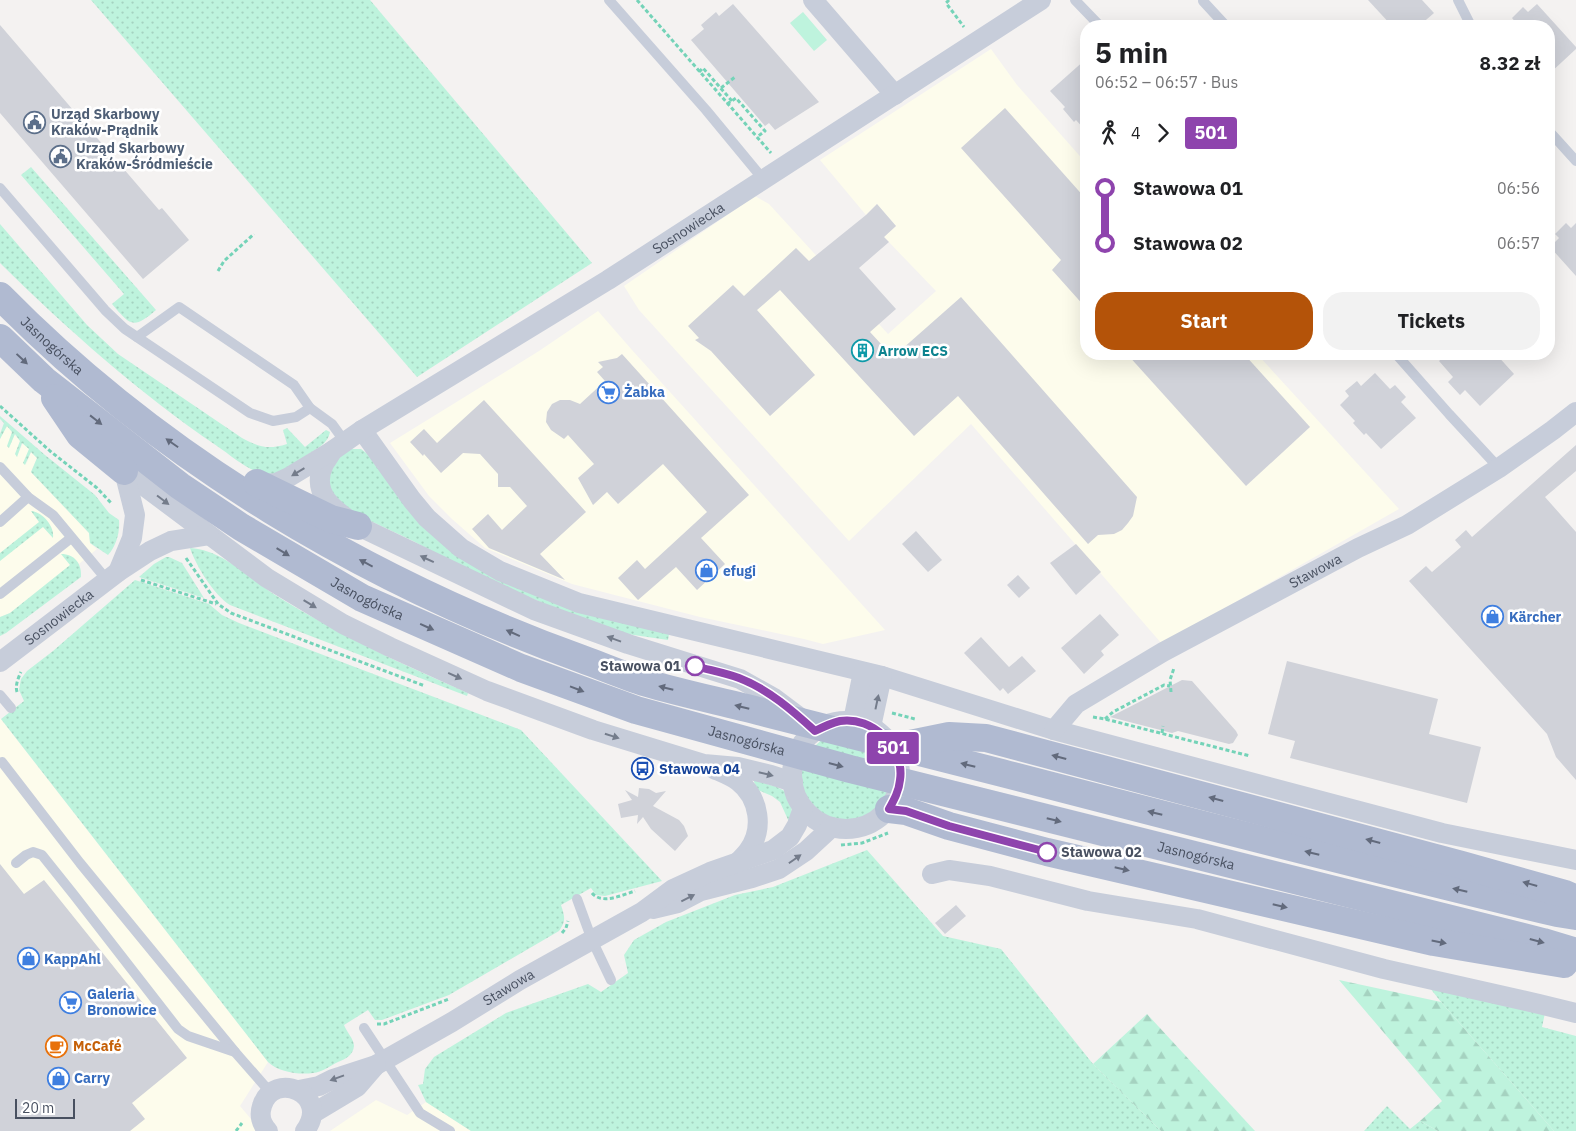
<!DOCTYPE html>
<html lang="en">
<head>
<meta charset="utf-8">
<style>
  body { margin:0; font-family:"IBM Plex Sans",sans-serif; background:#f2f2f2; color:#202124; height:100vh; display:flex; flex-direction:column; font-size:19px; white-space:nowrap }
  * { box-sizing:border-box; margin:0 }
  p { font-size:16px; color:#757577 }
  .icon { flex:none; width:28px; height:28px; fill:none; stroke:currentColor; stroke-width:2; stroke-linecap:round; stroke-linejoin:round }
  .map { position:relative; flex:1; overflow:hidden }
  .drawer { position:absolute; left:1080px; top:20px; width:475px; height:340px; display:flex; flex-direction:column; background:#fff; border-radius:20px; box-shadow:0 5px 20px #0002 }
  .drawer>* { flex:none }
  .badge { padding:0 10px; border-radius:4px; font-size:18px; line-height:32px }
  .scale { position:absolute; left:15px; bottom:12px; width:60px; box-sizing:border-box; padding-left:5px; border:2px solid #485060; border-top:0; font-size:14px; line-height:18px; white-space:nowrap; color:#485060; -webkit-text-stroke:4px #fff; paint-order:stroke }
  .map>.badge { position:absolute; translate:-50% -50%; box-shadow:0 0 0 2px #fff }
  .legs { display:flex; align-items:center; gap:8px; height:55px; padding:0 15px; font-size:16px }
  .legs p { margin-inline-start:auto }
  .headline { display:flex; align-items:center; justify-content:space-between; height:85px; padding:0 15px }
  h1 { font-size:28px; font-weight:800; line-height:38px }
  .cta { display:flex; gap:10px; margin-top:auto; padding:10px 15px }
  .cta a { flex:1; height:58px; border-radius:20px; background:#b45309; color:#fff; font-size:20px; font-weight:800; line-height:58px; text-align:center }
  .cta a+a { background:#f2f2f2; color:#202124 }
  ul { padding:0 15px; list-style:none }
  li { display:flex; align-items:center; gap:18px; height:55px; font-size:19px }
  li i { display:grid; place-items:center; width:8px; height:100%; margin:0 6px; background:currentColor }
  li i::after { content:''; width:12px; height:12px; margin:-6px; border:4px solid; border-radius:50%; background:#fff }
  li p { margin-inline-start:auto }
  li:first-child i { background:linear-gradient(#0000 50%,currentColor 0) }
  li:last-child i { background:linear-gradient(currentColor 50%,#0000 0) }
  .map>svg:first-child { display:block }
</style>
</head>
<body>
<div class="map">
<svg width="1576" height="1131" viewBox="0 0 1576 1131">
  <defs>
    <pattern id="grass-dots" width="8" height="8" patternUnits="userSpaceOnUse" patternTransform="scale(1.25)"><rect width="8" height="8" fill="#bef3dd"/><path d="M2 2h.1M6 6h.1" fill="none" stroke="#a5d2c0" stroke-width="1.8" stroke-linecap="round"/></pattern>
    <pattern id="forest-firs" width="22" height="20" patternUnits="userSpaceOnUse" patternTransform="scale(1.25)"><rect width="22" height="20" fill="#bef3dd"/><path d="M5 1l3.5 6h-7zM16 11l3.5 6h-7z" fill="#a5d2c0"/></pattern>
  </defs>
  <rect width="100%" height="100%" fill="#f4f2f1"/>
  <g fill="#fdfcec">
    <polygon points="991,49 1017,85 1086,163 1086,354 1257,354 1399,509 1162,644 971,424 849,541 639,310 624,286 755,196 769,204 888,334 936,291 884,237 896,226 877,204 866,215 820,160"/>
    <polygon points="598,311 632,350 885,630 823,644 804,639 700,617 572,584 485,548 452,519 429,496 390,443 539,351"/>
    <polygon points="6,425 12,432 9,447 14,434 20,441 15,454 17,456 23,443 29,449 26,465 31,452 37,458 31,472 89,533 90,543 97,549 79,564 76,560 62,554 71,565 10,613 0,617 0,439"/>
    <polygon points="0,718 268,1062 240,1106 261,1131 0,1131"/>
    <polygon points="376,1100 407,1115 426,1102 471,1131 330,1131"/>
  </g>
  <g fill="url(#grass-dots)">
    <polygon points="91,0 370,0 592,263 417,377"/>
    <path d="M31,167l125,143c-23,20 -26,15 -44,-6l12,-10 -103,-119z"/>
    <path d="M0,224l87,101 31,29 124,84c17,9 26,12 45,6l-4,-14 4,-2 18,19 21,-17 4,2c-2,12 -14,17 -23,23 -12,9 -25,21 -41,19 -17,-2 -34,-18 -49,-28 -78,-53 -149,-116 -217,-183z"/>
    <path d="M0,416l45,39 50,40 14,18 10,7c1,13 -3,26 -11,35l-18,-12 -1,-10 -58,-61 6,-14 -6,-6 -6,13 -2,-2 6,-14 -7,-6 -5,14 -2,-3 5,-13 -5,-7 -6,14 -2,-2 5,-14 -5,-6 -7,13v-5l4,-11 -4,-4z"/>
    <path d="M350,449h11l8,6 78,91 222,88 -1,6 -41,-6 -56,-19 -99,-42 -59,-32 -68,-32 -15,-15c-2,-29 -3,-28 20,-45z"/>
    <path d="M31,511c12,1 24,16 22,27l-10,-11 -43,34v-8l39,-31z"/>
    <path d="M190,548c32,2 57,28 82,45 17,11 35,21 53,31 46,26 95,48 143,69l-1,3 -237,-91c-16,-10 -34,-39 -40,-57z"/>
    <path d="M61,554c14,0 21,10 20,23l-75,56 -6,3v-19l10,-4 60,-48z"/>
    <polygon points="166,557 169,557 182,563 204,598 139,577 154,564"/>
    <path d="M135,580l74,24 13,11 17,8 282,107 141,151 -57,15 -9,-1 -5,-7 -30,17c4,12 5,16 -2,26l-110,64 -67,25h-7l-7,-10 -24,15c2,6 10,14 10,21 -1,9 -8,13 -16,16 -8,4 -16,10 -25,11 -14,2 -35,-1 -45,-11l-267,-343 23,-18 -5,-11 2,-11 6,-8 26,-20z"/>
    <path d="M823,739l60,13c36,69 -73,99 -81,29 -3,-17 8,-32 21,-42z"/>
    <path d="M754,780c29,9 43,8 36,44l-10,-22 -8,-6 -14,-6 -4,-8z"/>
    <polygon points="867,850 943,936 1001,949 1093,1064 1161,1131 471,1131 426,1102 418,1085 423,1084 425,1069 434,1057 506,1013 588,984 601,992 628,973 624,955 634,940 666,922 735,895 773,887"/>
    <polygon points="1430,988 1545,1013 1542,1027 1576,1036 1576,1131 1554,1131 1441,1002"/>
    <polygon points="1387,1106 1410,1129 1420,1121 1438,1131 1364,1131"/>
  </g>
  <g fill="url(#forest-firs)">
    <polygon points="1339,980 1441,1002 1554,1131 1438,1131 1420,1121 1442,1101"/>
    <polygon points="1147,1014 1255,1131 1161,1131 1093,1064"/>
  </g>
  <polygon fill="#bef3dd" points="803,12 827,40 814,51 790,23"/>
  <g fill="#d0d2d9">
    <polygon points="1368,0 1422,0 1434,13 1419,26 1392,26"/>
    <polygon points="733,4 819,102 775,130 769,123 765,126 691,40 704,29 701,25 716,12 719,16"/>
    <polygon points="1537,4 1576,47 1576,49 1549,74 1549,26 1512,26 1516,23 1512,18 1523,7 1528,12"/>
    <polygon points="0,25 159,210 162,208 189,240 143,279 0,113"/>
    <polygon points="1086,59 1086,131 1076,120 1074,122 1063,109 1065,107 1050,91"/>
    <polygon points="1005,108 1086,199 1086,308 1052,270 1061,260 961,148"/>
    <polygon points="877,204 896,226 884,237 889,242 859,268 896,309 870,332 893,357 961,297 1137,497 1133,516 1128,523 1122,530 1114,534 1098,535 1088,544 958,396 914,436 780,290 757,310 815,375 770,416 711,351 695,340 699,338 688,326 733,285 744,296 796,248 809,261 866,215"/>
    <polygon points="1566,223 1571,228 1576,223 1576,276 1550,247 1559,238 1555,234"/>
    <polygon points="622,354 749,495 701,538 725,564 697,590 676,567 638,600 618,578 637,560 645,569 707,512 663,464 618,504 607,492 593,505 578,478 594,464 568,435 564,439 551,430 546,422 547,412 552,404 560,400 570,400 580,404 605,381 597,372 603,367 598,362 617,358"/>
    <polygon points="1127,354 1244,354 1310,427 1246,486"/>
    <polygon points="1447,354 1496,354 1514,374 1480,406 1465,390 1460,395 1448,382 1453,377 1439,361"/>
    <polygon points="1375,373 1390,389 1395,385 1406,397 1401,402 1416,418 1381,449 1366,433 1364,435 1353,423 1355,421 1340,405 1349,396 1345,391 1357,381 1361,386"/>
    <polygon points="484,400 586,512 540,554 565,580 489,548 472,529 488,514 502,530 527,506 510,487 498,487 498,474 480,454 463,453 441,473 424,454 423,456 410,442 424,429 437,443"/>
    <polygon points="1576,445 1576,471 1545,497 1576,532 1576,780 1556,757 1547,734 1409,581 1426,566 1432,572 1461,547 1455,540 1466,530 1472,537"/>
    <polygon points="916,531 942,560 928,572 902,544"/>
    <polygon points="1076,544 1101,572 1076,595 1050,563"/>
    <polygon points="1018,575 1030,588 1019,598 1007,585"/>
    <polygon points="1100,614 1119,635 1101,651 1104,655 1084,674 1061,648"/>
    <polygon points="981,637 1009,667 1022,656 1036,671 1008,694 1003,688 1000,691 964,653"/>
    <polygon points="1287,661 1438,699 1429,734 1481,747 1467,803 1290,758 1295,741 1268,734"/>
    <polygon points="1182,680 1192,681 1236,731 1238,735 1233,743 1229,744 1178,731 1172,733 1110,717"/>
    <polygon points="639,788 649,789 656,793 666,791 653,806 679,820 684,826 688,836 675,851 651,829 643,817 637,824 638,815 621,818 618,804 632,800 625,790 638,797"/>
    <polygon points="0,864 24,894 44,880 187,1058 132,1103 145,1119 130,1131 0,1131"/>
    <polygon points="956,905 966,916 945,934 935,923"/>
  </g>
  <g fill="none" stroke-linecap="round" stroke-linejoin="round">
    <g stroke="#74d3b8" stroke-width="3" stroke-dasharray="4 2.5" stroke-linecap="butt">
      <polyline points="637,0 771,153"/>
      <polyline points="949,0 946,3 964,27"/>
      <polyline points="699,72 703,68 732,101"/>
      <polyline points="721,88 735,77"/>
      <polyline points="727,104 736,98 765,131 757,137"/>
      <polyline points="218,271 224,261 254,234"/>
      <polyline points="0,406 50,451 97,488 112,504"/>
      <polyline points="186,558 218,604 231,613 425,686"/>
      <polyline points="141,580 216,604"/>
      <path d="M17,692c-2,-6 1,-14 4,-20"/>
      <polyline points="1171,692 1170,680 1174,668"/>
      <polyline points="892,713 915,719"/>
      <polyline points="1093,717 1105,719 1250,756"/>
      <polyline points="1105,719 1113,712 1164,685 1170,686"/>
      <polyline points="1162,733 1163,726"/>
      <polyline points="841,845 862,843 888,833"/>
      <path d="M592,893c10,12 30,2 43,-2"/>
      <polyline points="562,933 566,928 568,921"/>
      <polyline points="377,1024 384,1024 449,999"/>
      <polyline points="236,1131 242,1123"/>
    </g>
    <g stroke="#c7cdda" stroke-width="10">
      <polyline points="609,0 706,110 763,179"/>
      <polyline points="1075,0 1100,26"/>
      <polyline points="1458,0 1471,26"/>
      <polyline points="1203,1 1226,26"/>
      <polyline points="1549,131 1576,161"/>
      <polyline points="0,188 105,310 125,329 250,413 273,421 296,417 310,408"/>
      <polyline points="137,337 179,307 294,385 310,408 332,424 345,442"/>
      <polyline points="1396,354 1449,414 1499,468"/>
      <polyline points="0,467 28,497 53,515 107,580"/>
      <polyline points="0,522 28,497"/>
      <polyline points="0,594 71,538"/>
      <polyline points="0,695 11,708"/>
      <polyline points="2,762 80,863 235,1052"/>
      <polyline points="16,863 26,855 33,852 42,855 74,895 178,1029 188,1036 235,1052 270,1092"/>
      <polyline points="577,899 592,940 611,980"/>
      <polyline points="364,1028 420,1113 450,1131"/>
    </g>
    <g stroke="#c7cdda" stroke-width="20">
      <polyline points="813,0 895,95"/>
      <polyline points="362,430 412,500 427,518 461,548 500,571 579,603 882,676 1054,730 1442,833 1576,860"/>
      <path d="M332,451c-2,5 -6,9 -8,13 -15,31 13,48 34,62l176,84 94,34 112,35 34,19 28,21"/>
      <polyline points="124,471 267,578 343,624 390,647 487,691 593,730 704,764 738,767 771,775 793,782"/>
      <path id="s1" d="M261,484l15,-1 13,-6 43,-26 30,-21 246,-150 433,-280"/>
      <polyline points="118,572 132,538 135,515 124,471"/>
      <path id="s2" d="M0,662l118,-90 32,-21 21,-10 38,-6"/>
      <polyline points="853,721 863,672"/>
      <circle cx="846" cy="775" r="54"/>
      <polyline points="871,727 882,676"/>
      <path id="s3" d="M1054,730l22,-26 87,-52 195,-104 49,-23 92,-57 54,-38 23,-18"/>
      <path d="M714,769c9,4 17,7 24,12 22,17 26,49 10,70 -3,4 -7,8 -11,12"/>
      <polyline points="932,874 949,870 990,876 1088,901 1197,919 1384,969 1539,1004 1576,1013"/>
      <polyline points="653,909 678,903 701,891 752,878 779,869 806,851 832,827"/>
      <path id="s4" d="M299,1090l20,-4 14,-7 43,-14 76,-43 68,-42 122,-68 31,-23 37,-17 63,-22 17,-13 7,-12 6,-17"/>
      <polyline points="312,1114 357,1087 376,1065"/>
      <path d="M268,1131c-7,-7 -9,-16 -6,-25 11,-37 70,-12 43,25"/>
    </g>
    <g stroke="#b0bad1" stroke-width="28">
      <path id="s5" d="M0,296c161,164 367,285 582,363 22,8 43,17 65,24 37,11 77,19 115,29 80,21 160,41 240,61 185,48 370,96 555,140l19,3"/>
      <path id="s6" d="M0,338l44,42 136,106 61,41 121,71 159,70 115,42 214,59 693,173 33,10"/>
      <polyline points="55,398 80,435 124,471"/>
      <polyline points="257,483 331,519 358,526"/>
      <polyline points="905,745 949,736 986,738 1462,865 1565,894 1576,899"/>
      <polyline points="889,809 906,811 949,826 1047,852 1434,942 1564,964"/>
    </g>
  </g>
  <defs><path id="oneway-solid" d="M-6-.8H1V-3.2L6.5 0L1 3.2V.8H-6Z" transform="scale(1.25)"/></defs>
  <g fill="#626a7c">
    <use href="#oneway-solid" transform="translate(22 359) rotate(43)"/>
    <use href="#oneway-solid" transform="translate(96 420) rotate(38)"/>
    <use href="#oneway-solid" transform="translate(172 443) rotate(-145)"/>
    <use href="#oneway-solid" transform="translate(283 552) rotate(31)"/>
    <use href="#oneway-solid" transform="translate(366 563) rotate(-152)"/>
    <use href="#oneway-solid" transform="translate(427 627) rotate(24)"/>
    <use href="#oneway-solid" transform="translate(513 633) rotate(-156)"/>
    <use href="#oneway-solid" transform="translate(666 688) rotate(-166)"/>
    <use href="#oneway-solid" transform="translate(577 689) rotate(21)"/>
    <use href="#oneway-solid" transform="translate(742 707) rotate(-166)"/>
    <use href="#oneway-solid" transform="translate(1059 757) rotate(-165)"/>
    <use href="#oneway-solid" transform="translate(836 765) rotate(15)"/>
    <use href="#oneway-solid" transform="translate(968 765) rotate(-166)"/>
    <use href="#oneway-solid" transform="translate(1216 799) rotate(-165)"/>
    <use href="#oneway-solid" transform="translate(1155 813) rotate(-166)"/>
    <use href="#oneway-solid" transform="translate(1054 820) rotate(14)"/>
    <use href="#oneway-solid" transform="translate(1373 841) rotate(-165)"/>
    <use href="#oneway-solid" transform="translate(1312 853) rotate(-166)"/>
    <use href="#oneway-solid" transform="translate(1122 869) rotate(13)"/>
    <use href="#oneway-solid" transform="translate(1530 884) rotate(-164)"/>
    <use href="#oneway-solid" transform="translate(1460 890) rotate(-167)"/>
    <use href="#oneway-solid" transform="translate(1280 906) rotate(13)"/>
    <use href="#oneway-solid" transform="translate(1537 941) rotate(15)"/>
    <use href="#oneway-solid" transform="translate(1439 942) rotate(11)"/>
  </g>
  <g fill="#747c8b">
    <use href="#oneway-solid" transform="translate(298 472) rotate(149)"/>
    <use href="#oneway-solid" transform="translate(163 500) rotate(37)"/>
    <use href="#oneway-solid" transform="translate(427 559) rotate(-155)"/>
    <use href="#oneway-solid" transform="translate(310 604) rotate(31)"/>
    <use href="#oneway-solid" transform="translate(614 639) rotate(-160)"/>
    <use href="#oneway-solid" transform="translate(455 676) rotate(24)"/>
    <use href="#oneway-solid" transform="translate(877 702) rotate(-78)"/>
    <use href="#oneway-solid" transform="translate(612 736) rotate(18)"/>
    <use href="#oneway-solid" transform="translate(766 774) rotate(14)"/>
    <use href="#oneway-solid" transform="translate(795 859) rotate(-35)"/>
    <use href="#oneway-solid" transform="translate(688 898) rotate(-27)"/>
    <use href="#oneway-solid" transform="translate(337 1078) rotate(160)"/>
  </g>
  <g fill="none" stroke-linecap="round" stroke-linejoin="round">
    <defs>
      <path id="line-1" d="M695,666c14,4 30,7 44,12 29,11 54,33 76,53 8,-4 16,-8 25,-10 33,-5 65,27 60,59 -1,11 -6,20 -11,29l17,2 43,15 98,26"/>
    </defs>
    <use href="#line-1" stroke="#fff" stroke-width="11"/>
    <use href="#line-1" stroke="#8e44ad" stroke-width="8"/>
  </g>
  <defs>
    <symbol id="civic-ring" viewBox="-11 -11 22 22"><circle r="9.5" fill="#fff" stroke="#5c6f8a" stroke-width="1.5"/><path d="M-.6-6.5H3V-4.5H.6V-3L4-1V1h2V6H-6V1h2V-1L-.6-3ZM-1.2 2.5V6h2.4V2.5Z" fill="#5c6f8a"/></symbol>
    <symbol id="building-ring" viewBox="-11 -11 22 22"><circle r="9.5" fill="#fff" stroke="#0f9aa8" stroke-width="1.5"/><path d="M-4-6H4V6H1V3H-1V6H-4ZM-2.5-4.3h1.7v1.8h-1.7ZM.8-4.3h1.7v1.8H.8ZM-2.5-1h1.7V.8h-1.7ZM.8-1h1.7V.8H.8Z" fill="#0f9aa8"/></symbol>
    <symbol id="supermarket-ring" viewBox="-11 -11 22 22"><circle r="9.5" fill="#fff" stroke="#3f7fe0" stroke-width="1.5"/><path d="M-6-5.5h2.5l.6 2H6L4.5 2H-2.5L-4.4-4H-6ZM-1.5 3.2a1.3 1.3 0 1 0 .1 0ZM3 3.2a1.3 1.3 0 1 0 .1 0Z" fill="#3f7fe0"/></symbol>
    <symbol id="shop-ring" viewBox="-11 -11 22 22"><circle r="9.5" fill="#fff" stroke="#3f7fe0" stroke-width="1.5"/><path d="M-5-2.5h2.3a2.7 3.5 0 0 1 5.4 0H5L5.5 6h-11ZM-1.5-2.5h3a1.5 2.3 0 0 0-3 0Z" fill="#3f7fe0"/></symbol>
    <symbol id="bus-ring" viewBox="-11 -11 22 22"><circle r="9.5" fill="#fff" stroke="#1a4fb4" stroke-width="1.5"/><path d="M-5-6H5V4H4V6H2V4H-2V6H-4V4H-5ZM-3.5-4V0h7V-4ZM-3.5 1.2v1.5H-2V1.2ZM2 1.2v1.5H3.5V1.2Z" fill="#1a4fb4"/></symbol>
    <symbol id="cafe-ring" viewBox="-11 -11 22 22"><circle r="9.5" fill="#fff" stroke="#e8710a" stroke-width="1.5"/><path d="M-5.5-4.5H6V0H3Q3 3.5 0 3.5H-2.5Q-5.5 3.5-5.5 0ZM3-3.2v2h1.7v-2ZM-6 4.5H4V6H-6Z" fill="#e8710a"/></symbol>
  </defs>
  <g fill-rule="evenodd">
    <use href="#civic-ring" x="22" y="110" width="25" height="25"/>
    <use href="#civic-ring" x="48" y="144" width="25" height="25"/>
    <use href="#building-ring" x="850" y="338" width="25" height="25"/>
    <use href="#supermarket-ring" x="596" y="380" width="25" height="25"/>
    <use href="#shop-ring" x="694" y="558" width="25" height="25"/>
    <use href="#shop-ring" x="1480" y="604" width="25" height="25"/>
    <use href="#bus-ring" x="630" y="756" width="25" height="25"/>
    <use href="#shop-ring" x="16" y="946" width="25" height="25"/>
    <use href="#supermarket-ring" x="58" y="990" width="25" height="25"/>
    <use href="#cafe-ring" x="44" y="1034" width="25" height="25"/>
    <use href="#shop-ring" x="46" y="1066" width="25" height="25"/>
  </g>
  <g fill="#fff" stroke="#8e44ad" stroke-width="2.5">
    <circle cx="695" cy="666" r="9"/>
    <circle cx="1047" cy="852" r="9"/>
  </g>
  <g text-anchor="middle" stroke-width="5" stroke-linejoin="round" paint-order="stroke">
    <g font-size="14" font-weight="bold" fill="#4e5e75" stroke="#fff" text-anchor="start">
      <text x="51" y="119">Urząd Skarbowy<tspan x="51" dy="16">Kraków-Prądnik</tspan></text>
      <text x="76" y="153">Urząd Skarbowy<tspan x="76" dy="16">Kraków-Śródmieście</tspan></text>
    </g>
    <g font-size="14" fill="#485060" stroke="#fff">
      <text dy="5" stroke="none"><textPath href="#s1" startOffset="500">Sosnowiecka</textPath></text>
      <text dy="5" stroke="none"><textPath href="#s5" startOffset="72">Jasnogórska</textPath></text>
      <text dy="5" stroke="none"><textPath href="#s3" startOffset="308">Stawowa</textPath></text>
      <text dy="5" stroke="none"><textPath href="#s6" startOffset="452">Jasnogórska</textPath></text>
      <text dy="5" stroke="none"><textPath href="#s2" startOffset="74">Sosnowiecka</textPath></text>
      <text dy="5" stroke="none"><textPath href="#s6" startOffset="858">Jasnogórska</textPath></text>
      <text dy="5" stroke="none"><textPath href="#s6" startOffset="1322">Jasnogórska</textPath></text>
      <text dy="5" stroke="none"><textPath href="#s4" startOffset="235">Stawowa</textPath></text>
    </g>
    <g font-size="14" font-weight="bold" fill="#0d838f" stroke="#fff" text-anchor="start">
      <text x="878" y="356">Arrow ECS</text>
    </g>
    <g font-size="14" font-weight="bold" fill="#366cbe" stroke="#fff" text-anchor="start">
      <text x="624" y="397">Żabka</text>
      <text x="723" y="576">efugi</text>
      <text x="1509" y="622">Kärcher</text>
      <text x="44" y="964">KappAhl</text>
      <text x="87" y="999">Galeria<tspan x="87" dy="16">Bronowice</tspan></text>
      <text x="74" y="1083">Carry</text>
    </g>
    <g font-size="14" font-weight="bold" fill="#485060" stroke="#fff" text-anchor="end">
      <text x="681" y="671">Stawowa 01</text>
      <text x="1061" y="857" text-anchor="start">Stawowa 02</text>
    </g>
    <g font-size="14" font-weight="bold" fill="#164399" stroke="#fff" text-anchor="start">
      <text x="659" y="774">Stawowa 04</text>
    </g>
    <g font-size="14" font-weight="bold" fill="#c56008" stroke="#fff" text-anchor="start">
      <text x="73" y="1051">McCafé</text>
    </g>
  </g>
</svg>
<div class="scale">20 m</div>
<b class="badge" style="left:893px;top:748px;background:#8e44ad;color:#fff">501</b>
<section class="drawer">
<div class="headline"><div><h1>5 min</h1><p>06:52 – 06:57 · Bus</p></div><b>8.32 zł</b></div>
<div class="legs"><svg class="icon" aria-label="walk" viewBox="0 0 24 24"><circle cx="13" cy="4" r="2"/><path d="M13 8l-2 6 4 7M11 14l-3 7M7 12l3-4h3l4 4"/></svg>4<svg class="icon" aria-label="forward" viewBox="0 0 24 24"><path d="M9 5l7 7-7 7"/></svg><b class="badge" style="background:#8e44ad;color:#fff">501</b></div>
<ul>
<li><i style="color:#8e44ad"></i><b>Stawowa 01</b><p>06:56</p></li>
<li><i style="color:#8e44ad"></i><b>Stawowa 02</b><p>06:57</p></li>
</ul>
<div class="cta"><a>Start</a><a>Tickets</a></div>
</section>
</div>
</body>
</html>
